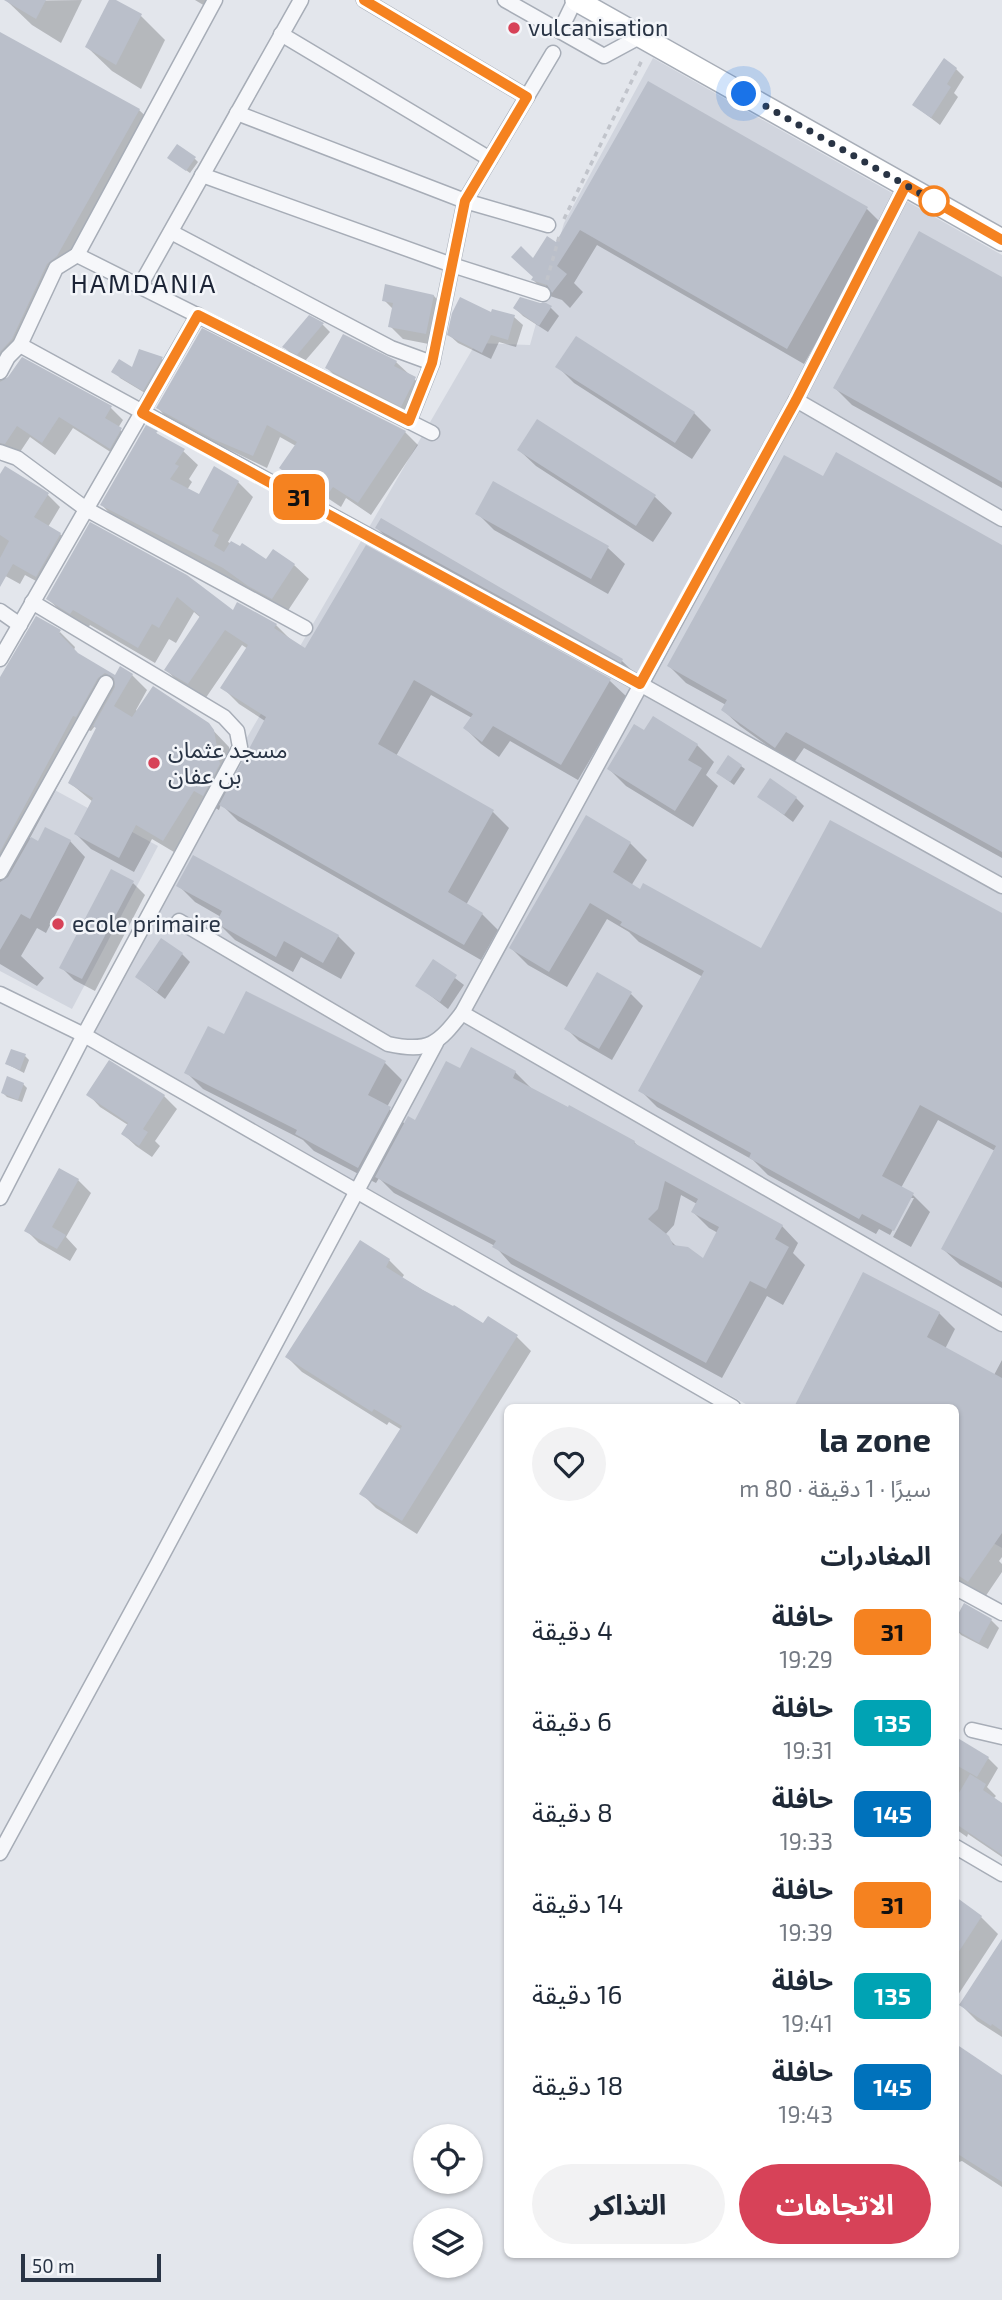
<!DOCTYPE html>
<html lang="ar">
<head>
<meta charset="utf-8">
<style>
  body { margin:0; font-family:"Exo 2","Noto Sans Arabic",sans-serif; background:#f2f2f3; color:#1f2937; direction:rtl; height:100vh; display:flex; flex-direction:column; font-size:26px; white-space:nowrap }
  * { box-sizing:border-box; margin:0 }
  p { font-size:23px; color:#747a83 }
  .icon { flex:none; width:38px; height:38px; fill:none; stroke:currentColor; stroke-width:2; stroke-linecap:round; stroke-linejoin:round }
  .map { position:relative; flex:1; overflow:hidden; direction:ltr }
  .drawer { position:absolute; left:504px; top:1404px; width:455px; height:854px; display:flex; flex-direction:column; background:#fff; border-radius:10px; box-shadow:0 2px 5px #0004; direction:rtl }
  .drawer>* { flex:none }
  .badge { padding:0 14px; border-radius:10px; font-size:24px; line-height:46px }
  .tools { position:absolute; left:413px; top:2124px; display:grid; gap:14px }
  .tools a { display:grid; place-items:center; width:70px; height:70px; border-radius:50%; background:#fff; box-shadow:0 2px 5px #0004; font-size:35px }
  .scale { position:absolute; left:21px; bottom:18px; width:140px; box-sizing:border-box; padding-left:7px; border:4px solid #293445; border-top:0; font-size:19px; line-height:24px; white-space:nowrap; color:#293445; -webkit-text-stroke:5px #f3f5f9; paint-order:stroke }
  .you { position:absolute; width:35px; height:35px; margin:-18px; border:5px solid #fff; border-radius:50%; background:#1a73e8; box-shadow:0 0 0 10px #1a73e833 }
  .map>.badge { position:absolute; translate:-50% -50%; box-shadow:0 0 0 4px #fff }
  h2 { padding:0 28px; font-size:26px; line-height:63px }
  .round { display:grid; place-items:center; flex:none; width:74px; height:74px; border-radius:37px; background:#f2f2f3 }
  .head { display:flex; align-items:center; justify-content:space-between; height:119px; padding:0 28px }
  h1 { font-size:33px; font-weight:700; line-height:52px }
  .action { display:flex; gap:14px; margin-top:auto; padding:14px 28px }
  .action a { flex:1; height:80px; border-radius:42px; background:#d74258; color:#fff; font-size:28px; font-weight:700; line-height:80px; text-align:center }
  .action a+a { background:#f2f2f3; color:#1f2937 }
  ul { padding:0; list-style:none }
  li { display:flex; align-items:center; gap:21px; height:91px; padding:0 28px }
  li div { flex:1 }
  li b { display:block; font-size:26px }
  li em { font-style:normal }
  li .badge { min-width:77px; font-weight:700; text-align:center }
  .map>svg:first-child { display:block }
</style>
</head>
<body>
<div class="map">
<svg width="1002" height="2300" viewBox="0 0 1002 2300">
  <rect width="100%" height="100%" fill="#e3e6ec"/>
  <g fill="#d1d5de">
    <polygon points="653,58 1002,255 1002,1548 956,1522 956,1407 751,1407 79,1027 476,343 530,345 564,223"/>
    <polygon points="51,788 158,846 72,1009 0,971 0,876"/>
  </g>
  <g fill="#0003" fill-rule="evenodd">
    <polygon points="82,0 61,43 32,25 7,1"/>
    <polygon points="111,0 141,16 165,40 141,89 112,71 87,47"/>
    <polygon points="195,0 216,0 205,6"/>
    <polygon points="0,34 139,110 152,122 69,269 59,276 24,352 12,365 5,380 6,381 22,359 111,408 123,420 118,428 133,442 123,460 73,428 55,455 30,437 18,455 0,448"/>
    <polygon points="956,69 964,77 954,93 958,97 940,125 914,105"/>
    <polygon points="648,84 867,209 883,225 804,364 597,245 574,283 583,292 570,308 562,300 550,296 533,280 556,245"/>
    <polygon points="195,159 198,162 190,173 173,161"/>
    <polygon points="1002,279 1002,488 852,405 835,388"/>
    <polygon points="434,296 446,309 439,346 403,339 390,326 394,310 384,300"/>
    <polygon points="515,308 551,308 559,316 548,332 523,316"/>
    <polygon points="493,311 514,317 523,325 516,347 499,342 491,359 458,343 449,335 492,315"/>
    <polygon points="309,318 323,325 330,332 305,361 291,354 284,347"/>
    <polygon points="202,331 405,432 418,445 371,515 346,498 341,507 311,487 308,490 294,481 282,468 296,446 280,437 267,468 170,421 158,408"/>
    <polygon points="162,359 168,365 150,396 120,378 114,371 133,370"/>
    <polygon points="396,362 427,391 413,418 339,380 327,368"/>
    <polygon points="558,367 694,413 711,430 692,459 574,383"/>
    <polygon points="147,427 183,451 198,465 189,479 192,482 187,490 200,497 238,482 253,497 228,542 267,562 294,565 309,579 287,612 249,589 243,588 116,520 102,505"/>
    <polygon points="519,450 655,497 672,513 653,542 536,466"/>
    <polygon points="0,477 48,495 60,507 48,527 60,534 73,546 49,588 25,575 20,584 0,573"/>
    <polygon points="823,479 1002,547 1002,858 804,748 793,764 740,726 723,710 726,705 686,683 669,666"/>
    <polygon points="477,513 608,548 625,564 608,594 494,530"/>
    <polygon points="91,524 233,612 276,625 293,642 306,651 366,547 610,681 627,697 578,780 510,741 499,757 481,744 465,728 472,718 431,695 396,756 493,812 509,828 466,905 482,914 498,930 481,960 238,821 221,804 219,810 210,805 179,855 152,839 134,872 91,849 76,834 93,802 70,783 98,729 95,726 91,731 88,730 30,838 39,843 70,841 85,857 46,933 37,928 21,956 44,978 37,986 0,964 0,680 60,632 75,647 74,650 80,656 115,678 132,675 147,690 136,710 138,712 208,725 229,747 234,781 265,721 239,704 223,688 248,649 242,645 205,699 183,686 166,670 201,618 194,612 176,643 169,639 155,663 90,625 87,629 65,615 48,599"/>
    <polygon points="377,528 622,661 639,677 394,545"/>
    <polygon points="645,733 697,745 714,762 706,775 718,786 693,827 626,786 609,769"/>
    <polygon points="741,766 745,769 734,785 722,776"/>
    <polygon points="759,796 796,798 804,806 793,822"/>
    <polygon points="630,843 647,860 631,886 762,950 1002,915 1002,1288 960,1265 943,1249 995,1151 938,1120 901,1188 913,1195 930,1212 911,1247 893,1237 914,1198 910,1198 890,1235 879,1229 876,1234 768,1175 753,1160 657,1107 640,1090 703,977 639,942 629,932 607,919 567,987 528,965 511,948"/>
    <polygon points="133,883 145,895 95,991 74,980 61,967"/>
    <polygon points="178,885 338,936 355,953 341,979 301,957 293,972 235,940 218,923 221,917 195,902"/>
    <polygon points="182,954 190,962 165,999 137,977"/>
    <polygon points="434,962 464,985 448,1009 418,986"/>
    <polygon points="631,994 643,1006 612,1060 579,1041 566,1028"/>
    <path d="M225,1037l160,26 17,17 -15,27 18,17 10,-2 45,-52 55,2 17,17 102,53 8,8 140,76 16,17 -5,10 12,12 -22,40 -16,-9 -45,82 -211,-114 -16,-18 -101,-53 -15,-15 -3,5 -62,-32 -11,-11 -100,-51 -17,-17zM681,1195l16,9 -4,8 16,16 9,5 -15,27 -25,-12 -13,-13 9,-10z"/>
    <polygon points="25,1056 29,1060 24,1073 7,1064"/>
    <polygon points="23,1084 27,1088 22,1102 7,1097 3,1093"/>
    <polygon points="88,1094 164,1096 177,1109 155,1141 160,1146 152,1157 136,1146 123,1134 128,1125 100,1107"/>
    <polygon points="78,1180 91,1193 66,1237 77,1249 70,1261 39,1243 26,1230"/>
    <polygon points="389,1260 404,1275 402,1278 484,1326 517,1337 531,1351 417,1534 376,1508 361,1493 402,1430 389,1422 387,1425 302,1372 287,1357"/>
    <polygon points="939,1313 955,1329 945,1349 994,1375 1002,1360 1002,1557 999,1561 1002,1564 1002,1572 985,1597 956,1580 956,1407 796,1407"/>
    <polygon points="964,1605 991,1620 999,1628 988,1649 961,1635 956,1629 956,1622"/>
    <polygon points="956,1739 988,1758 998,1768 987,1787 996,1796 993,1799 1002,1805 1002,1857 968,1834 967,1837 957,1830 956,1832"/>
    <polygon points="956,1900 981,1917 998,1934 956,1998"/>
    <polygon points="1002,1942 1002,2037 977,2021 961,2005"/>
    <polygon points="956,2046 1002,2077 1002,2187 962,2161 959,2162 956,2160"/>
  </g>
  <g fill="#babfca" fill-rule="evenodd">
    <polygon points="4,0 46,0 36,19"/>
    <polygon points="109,0 116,0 142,14 116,65 85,47"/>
    <polygon points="0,32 140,109 57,256 47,264 12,339 0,352"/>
    <polygon points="944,58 957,68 947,84 951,87 931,118 912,105"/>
    <polygon points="648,81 868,207 787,349 580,230 557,266 567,274 552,293 547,285 531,280 533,277 511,257 521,246 533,258 547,236 556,242"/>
    <polygon points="177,144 196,157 186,171 167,158"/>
    <polygon points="919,231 1002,277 1002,482 833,388"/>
    <polygon points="385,284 434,295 426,334 388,327 393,303 382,301"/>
    <polygon points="460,297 491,312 492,309 515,315 508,340 491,335 482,353 447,335 452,313"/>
    <polygon points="520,297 540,303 546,303 552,306 539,326 513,308"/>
    <polygon points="309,315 324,323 297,355 282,347"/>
    <polygon points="202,328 406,431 358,503 333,487 327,495 297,476 295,479 279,468 297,442 267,425 253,456 213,439 156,408"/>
    <polygon points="343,334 397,361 394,366 416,377 401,407 325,368"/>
    <polygon points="576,336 695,412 675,443 555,367"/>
    <polygon points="139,349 163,357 143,391 111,372 119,359 132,367"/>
    <polygon points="22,357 112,406 105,418 122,428 110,449 59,417 42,443 17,426 5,444 0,443 0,382 8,377"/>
    <polygon points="537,419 656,495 636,526 517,450"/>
    <polygon points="146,425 158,431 156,433 185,449 175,464 179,466 170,479 199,494 214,466 239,481 212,531 219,535 214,546 224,552 231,541 240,546 242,543 266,559 273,549 295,564 272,599 248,586 223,568 100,505"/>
    <polygon points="836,452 1002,545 1002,852 786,732 775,748 721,710 727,700 667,666 784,455 823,476"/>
    <polygon points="5,466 49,493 34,517 61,533 36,577 13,564 0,587 0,558 9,541 0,535 0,474"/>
    <polygon points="493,481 609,546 591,579 475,514"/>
    <polygon points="381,518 623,659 621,663 375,528"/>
    <polygon points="90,522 187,575 233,610 237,602 277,624 274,628 305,648 366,545 611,679 561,765 493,726 482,742 463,728 473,714 414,680 378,744 494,810 448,892 483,913 464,945 219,805 266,717 220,688 248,645 225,630 188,684 164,670 200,616 177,597 159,628 152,624 138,648 73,610 70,614 46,599"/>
    <polygon points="36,616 61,630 59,633 78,653 115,675 120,666 133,674 114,706 132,717 153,686 209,723 214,730 220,764 203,796 194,791 163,841 136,825 119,858 74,834 93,798 68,783 96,728 93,726 115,687 114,678 105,673 98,678 76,717 73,716 0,852 0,677"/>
    <polygon points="653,716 698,744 688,760 702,768 675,811 607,769 634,724 644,730"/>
    <polygon points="728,755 742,765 730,782 716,773"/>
    <polygon points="770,778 797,797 784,815 757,797"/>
    <polygon points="586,815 631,842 613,872 640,889 643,883 761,948 830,820 1002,913 1002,1282 941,1249 996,1146 920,1105 882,1176 914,1193 894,1231 862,1214 859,1219 749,1158 751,1153 638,1091 704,971 620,925 622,922 590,903 549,972 509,948"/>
    <polygon points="45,827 71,840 30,919 21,914 0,950 0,882 8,877 31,837 38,841"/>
    <polygon points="193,855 339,935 323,963 284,941 276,957 216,923 222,911 176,886"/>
    <polygon points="111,869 134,881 82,979 59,968"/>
    <polygon points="161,938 183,953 157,992 135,977"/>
    <polygon points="433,959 457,975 440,1002 415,986"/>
    <polygon points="597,972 632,992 599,1049 564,1029"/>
    <polygon points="246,991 386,1061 368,1095 391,1107 358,1168 295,1134 297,1130 184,1073 208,1026 224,1034"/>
    <path d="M471,1047l45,24 -3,7 55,29 1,-2 66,36 -1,2 149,82 -8,14 14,8 -23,42 -16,-8 -44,82 -214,-116 4,-6 -121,-64 33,-61 7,4 31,-59 14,7zM665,1181l33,18 -7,13 28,15 -16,31 -15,-11 -15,-2 -4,-9 -21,-17 10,-10z"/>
    <polygon points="11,1049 26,1054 20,1070 5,1064"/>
    <polygon points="109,1060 165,1095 143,1129 148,1132 139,1146 121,1134 128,1123 86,1095"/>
    <polygon points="7,1076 24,1083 18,1100 1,1093"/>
    <polygon points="59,1168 79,1179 52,1227 66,1235 57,1249 24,1231"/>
    <polygon points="360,1240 390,1259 386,1267 423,1290 453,1306 454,1305 483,1323 488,1316 518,1335 402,1521 359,1494 402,1426 374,1409 372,1412 285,1357"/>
    <polygon points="863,1272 940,1312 927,1337 1002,1378 1002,1533 968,1582 956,1574 956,1407 794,1407"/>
    <polygon points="964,1603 992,1619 979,1643 956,1630 956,1618"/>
    <polygon points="956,1737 989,1757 977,1777 956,1765"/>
    <polygon points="970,1774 986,1784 983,1790 1002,1803 1002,1855 956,1824 956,1798"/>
    <polygon points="956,1897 982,1916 956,1956"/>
    <polygon points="1002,1939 1002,2031 992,2024 991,2026 959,2005"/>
    <polygon points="956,2044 1002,2075 1002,2182 956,2153"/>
  </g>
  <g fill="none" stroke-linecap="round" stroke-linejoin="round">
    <defs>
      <g id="street">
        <polyline points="364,0 527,97"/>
        <polyline points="505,0 604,56 641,36"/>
        <polyline points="560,31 575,0"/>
        <polyline points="281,34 490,159"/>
        <polyline points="237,113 465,201 548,225"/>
        <polyline points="202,175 452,265 543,294"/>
        <polyline points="171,232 391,348 432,363"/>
        <polyline points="77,255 432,433"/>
        <polyline points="140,286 301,0"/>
        <polyline points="20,345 640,684 1002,886"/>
        <polyline points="0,372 8,357 20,345 56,268 77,255 215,0"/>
        <polyline points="796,400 1002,519"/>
        <polyline points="409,421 432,363 465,201 553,53"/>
        <polyline points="0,452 17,458 86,509 305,628"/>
        <polyline points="0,611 20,625"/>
        <polyline points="0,659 198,315"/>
        <polyline points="0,872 106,683"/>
        <path d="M179,921l209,123c41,9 50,0 74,-31l334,-613 110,-215"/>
        <polyline points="0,994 84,1035 240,747 237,731 224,717 32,602"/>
        <polyline points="462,1013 1002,1324"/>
        <polyline points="0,1198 84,1035 733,1407"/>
        <polyline points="956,1588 1002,1613"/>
        <polyline points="972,1730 1002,1737"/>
        <polyline points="956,1847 1002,1874"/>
        <polyline points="0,1853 157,1565 436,1043"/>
      </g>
      <polyline id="secondary" points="576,0 1002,240"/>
    </defs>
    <use href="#street" stroke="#a7adb7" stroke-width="17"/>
    <use href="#secondary" stroke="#a7adb7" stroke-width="24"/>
    <g stroke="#c1c4cb" stroke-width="3.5" stroke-dasharray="5 5" stroke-linecap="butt">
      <polyline points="564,219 642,60"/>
      <polyline points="547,280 559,237"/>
    </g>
    <use href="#street" stroke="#f6f7fa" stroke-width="14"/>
    <use href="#secondary" stroke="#fff" stroke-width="21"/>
  </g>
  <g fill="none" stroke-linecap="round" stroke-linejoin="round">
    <defs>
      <polyline id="line" points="364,0 527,97 465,201 432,363 409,421 198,315 142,413 640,684 796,400 906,185 1002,240"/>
    </defs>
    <use href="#line" stroke="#fff" stroke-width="16"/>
    <use href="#line" stroke="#f58220" stroke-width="10"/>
    <polyline stroke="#293445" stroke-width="7" stroke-dasharray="0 12.6" points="744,94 934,201"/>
  </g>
  <g fill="#d74258" stroke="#f3f5f9" stroke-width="2.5">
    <circle cx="514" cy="28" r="7"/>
    <circle cx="154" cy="763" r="7"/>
    <circle cx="58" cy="924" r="7"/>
  </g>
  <circle fill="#fff" stroke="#f58220" stroke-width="3.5" cx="934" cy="201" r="14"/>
  <g text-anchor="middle" stroke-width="5" stroke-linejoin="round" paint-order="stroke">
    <g font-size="23" fill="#293445" stroke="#f3f5f9" text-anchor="start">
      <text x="528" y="36">vulcanisation</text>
      <text x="168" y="758">مسجد عثمان<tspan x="168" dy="26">بن عفان</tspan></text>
      <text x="72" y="932">ecole primaire</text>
    </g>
    <g font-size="26" letter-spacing="2" fill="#1c2436" stroke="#f3f5f9">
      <text x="144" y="293">HAMDANIA</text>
    </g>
  </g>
</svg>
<div class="tools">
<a><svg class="icon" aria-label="locate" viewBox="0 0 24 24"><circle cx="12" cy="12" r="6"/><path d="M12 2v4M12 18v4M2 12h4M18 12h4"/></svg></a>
<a><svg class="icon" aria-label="layers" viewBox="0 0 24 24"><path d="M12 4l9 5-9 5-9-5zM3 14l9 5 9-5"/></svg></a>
</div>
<div class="scale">50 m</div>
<div class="you" style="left:744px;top:94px"></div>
<b class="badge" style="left:299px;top:497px;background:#f58220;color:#111">31</b>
<section class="drawer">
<div class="head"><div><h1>la zone</h1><p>سيرًا · 1 دقيقة · 80 m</p></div><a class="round"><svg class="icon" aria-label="heart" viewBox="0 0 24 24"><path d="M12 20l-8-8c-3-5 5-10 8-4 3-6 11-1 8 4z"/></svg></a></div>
<h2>المغادرات</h2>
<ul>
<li><span class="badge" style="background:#f58220;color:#111">31</span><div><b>حافلة</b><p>19:29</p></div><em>4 دقيقة</em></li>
<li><span class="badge" style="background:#00a3b4;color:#fff">135</span><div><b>حافلة</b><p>19:31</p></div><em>6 دقيقة</em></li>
<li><span class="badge" style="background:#0072bc;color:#fff">145</span><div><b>حافلة</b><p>19:33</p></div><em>8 دقيقة</em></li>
<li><span class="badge" style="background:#f58220;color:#111">31</span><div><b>حافلة</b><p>19:39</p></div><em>14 دقيقة</em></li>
<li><span class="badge" style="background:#00a3b4;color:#fff">135</span><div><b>حافلة</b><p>19:41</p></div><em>16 دقيقة</em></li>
<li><span class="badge" style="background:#0072bc;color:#fff">145</span><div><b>حافلة</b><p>19:43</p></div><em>18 دقيقة</em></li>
</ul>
<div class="action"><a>الاتجاهات</a><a>التذاكر</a></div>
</section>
</div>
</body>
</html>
